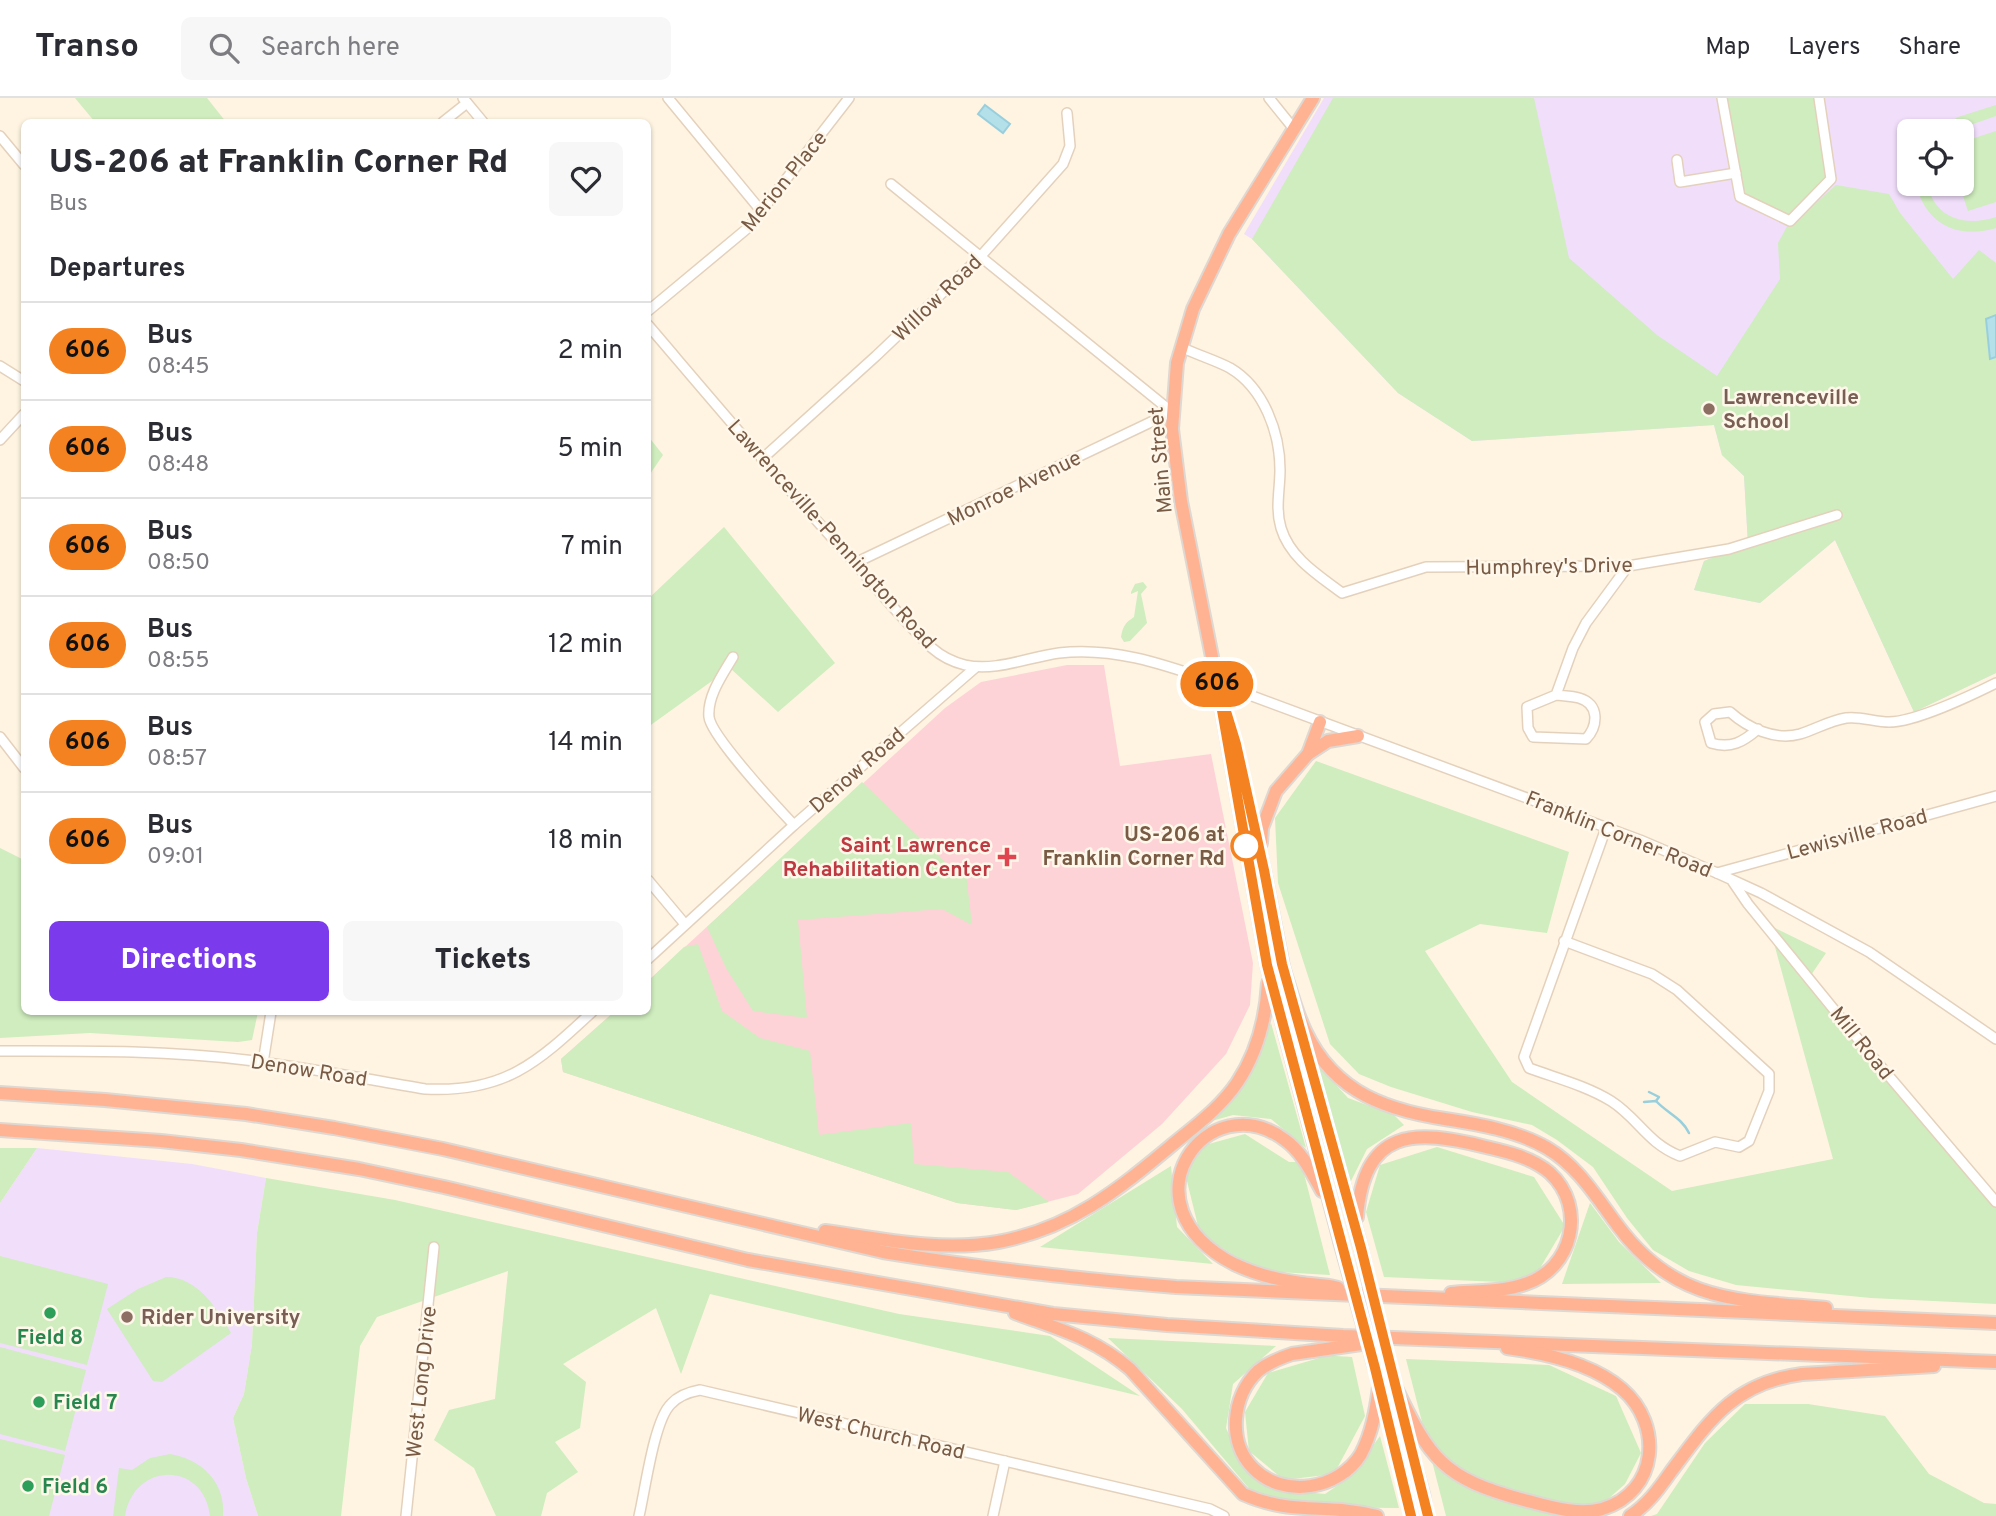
<!DOCTYPE html>
<html lang="en">
<head>
<meta charset="utf-8">
<style>
  body { margin:0; font-family:Overpass,sans-serif; background:#f7f7f7; color:#2b2b33; height:100vh; display:flex; flex-direction:column; font-size:26px; white-space:nowrap }
  * { box-sizing:border-box; margin:0 }
  p { font-size:23px; color:#7c7c81 }
  .icon { flex:none; width:38px; height:38px; fill:none; stroke:currentColor; stroke-width:2; stroke-linecap:round; stroke-linejoin:round }
  .map { position:relative; flex:1; overflow:hidden }
  .side { position:absolute; left:21px; top:21px; width:630px; height:896px; display:flex; flex-direction:column; background:#fff; border-radius:10px; box-shadow:0 2px 5px #0004 }
  .side>* { flex:none }
  .badge { padding:0 14px; border-radius:23px; font-size:24px; line-height:46px }
  .fabs { position:absolute; left:1897px; top:21px; display:grid; gap:14px }
  .fabs a { display:grid; place-items:center; width:77px; height:77px; border-radius:10px; background:#fff; box-shadow:0 2px 5px #0004; font-size:35px }
  .map>.badge { position:absolute; translate:-50% -50%; box-shadow:0 0 0 4px #fff }
  h2 { padding:0 28px; font-size:26px; line-height:63px }
  .round { display:grid; place-items:center; flex:none; width:74px; height:74px; border-radius:10px; background:#f7f7f7 }
  .headline { display:flex; align-items:center; justify-content:space-between; height:119px; padding:0 28px }
  h1 { font-size:33px; font-weight:800; line-height:52px }
  .cta { display:flex; gap:14px; margin-top:auto; padding:14px 28px }
  .cta a { flex:1; height:80px; border-radius:10px; background:#7c3aed; color:#fff; font-size:28px; font-weight:800; line-height:80px; text-align:center }
  .cta a+a { background:#f7f7f7; color:#2b2b33 }
  ul { padding:0; list-style:none }
  li { display:flex; align-items:center; gap:21px; height:98px; padding:0 28px; border-top:2px solid #e1e1e2 }
  li div { flex:1 }
  li b { display:block; font-size:26px }
  li em { font-style:normal }
  li .badge { min-width:77px; font-weight:700; text-align:center }
  header { display:flex; align-items:center; gap:42px; box-sizing:border-box; height:98px; padding:0 35px; background:#fff; border-bottom:2px solid #e1e1e2 }
  header strong { font-size:33px }
  nav { display:flex; gap:38px; margin-inline-start:auto; font-size:24px }
  .search { width:490px; height:63px; background:#f7f7f7; display:flex; align-items:center; gap:18px; box-sizing:border-box; padding:0 24px; border-radius:10px; color:#7c7c81; font-size:26px }
  .map>svg:first-child { display:block }
</style>
</head>
<body>
<header>
<strong>Transo</strong>
<div class="search"><svg class="icon" aria-label="search" viewBox="0 0 24 24"><circle cx="10" cy="10" r="6"/><path d="M15 15l6 6"/></svg>Search here</div>
<nav><a>Map</a><a>Layers</a><a>Share</a></nav>
</header>
<div class="map">
<svg width="1996" height="1418" viewBox="0 0 1996 1418">
  <rect width="100%" height="100%" fill="#fef4e1"/>
  <g fill="#f1defb" fill-rule="evenodd">
    <path d="M1324,0h672v575l-82,39 -79,-172 -75,63 -66,-13 10,-29 44,-17 -4,-68 -22,-21 -8,-30 -242,16 -74,-48 -146,-154 -8,-5zM1909,33h53v53h-53z"/>
    <polygon points="37,1050 192,1066 266,1080 257,1135 252,1246 244,1296 233,1320 246,1380 258,1418 0,1418 0,1105"/>
  </g>
  <polygon fill="#fdd3d7" points="1067,567 1104,567 1120,668 1211,656 1253,865 1250,907 1226,956 1162,1026 1078,1096 1016,1112 957,1105 563,974 561,961 614,914 648,914 648,883 945,610 981,584"/>
  <g fill="#cfedbe">
    <polygon points="75,0 207,0 226,24 95,24"/>
    <polygon points="1333,0 1534,0 1569,160 1657,237 1717,278 1780,181 1778,145 1790,123 1801,118 1836,87 1889,96 1900,115 1953,181 1979,152 1996,165 1996,217 1986,221 1991,261 1996,259 1996,575 1914,614 1835,442 1760,505 1694,492 1704,463 1748,446 1744,378 1722,357 1714,327 1472,343 1398,295 1252,141"/>
    <polygon points="1727,0 1815,0 1826,79 1789,118 1744,97"/>
    <polygon points="1996,7 1996,18 1953,33 1933,33 1958,19"/>
    <polygon points="1996,33 1996,104 1968,113 1959,86 1962,86 1962,44"/>
    <path d="M1916,86h11c8,35 38,43 69,33v11c-39,12 -71,-5 -80,-44z"/>
    <polygon points="648,338 663,357 648,379"/>
    <polygon points="724,429 835,565 778,614 730,570 648,629 648,501"/>
    <path d="M1143,484l4,5 -6,7 6,29 -17,18 -6,1 -3,-5c2,-11 4,-14 13,-20l4,-26 -7,3v-2l4,-8z"/>
    <polygon points="1316,663 1569,754 1547,835 1480,826 1425,853 1512,984 1672,1093 1833,1061 1769,827 1826,855 1807,883 1996,1110 1996,1206 1871,1200 1736,1187 1689,1173 1653,1152 1627,1120 1593,1069 1557,1042 1532,1027 1472,1014 1391,989 1359,976 1330,946 1278,785 1275,720"/>
    <polygon points="862,684 951,770 966,775 972,827 942,811 798,822 807,920 753,913 726,870 707,829"/>
    <polygon points="0,750 24,762 24,914 258,914 252,942 238,944 90,935 0,940"/>
    <polygon points="698,846 722,913 760,940 810,953 819,1037 911,1025 914,1066 1008,1074 1049,1104 1016,1112 957,1105 563,974 561,961 614,914 648,914 648,883 684,849"/>
    <polygon points="1271,925 1306,1050 1271,1021 1233,1017 1208,1024 1251,971"/>
    <polygon points="1317,966 1348,1000 1394,1017 1404,1027 1367,1051 1350,1085"/>
    <polygon points="1245,1036 1289,1064 1301,1064 1330,1177 1259,1173 1200,1136 1185,1075 1205,1047"/>
    <polygon points="1437,1049 1534,1079 1565,1128 1536,1177 1523,1185 1384,1179 1366,1114 1380,1067"/>
    <polygon points="0,1050 37,1050 0,1105"/>
    <polygon points="1171,1068 1177,1129 1213,1166 1040,1149"/>
    <polygon points="266,1080 395,1102 899,1216 1050,1238 1140,1298 710,1196 681,1276 656,1210 563,1266 586,1284 580,1330 555,1344 578,1374 547,1395 541,1418 496,1418 474,1370 434,1342 449,1312 495,1301 508,1173 377,1219 360,1248 341,1418 258,1418 246,1380 233,1320 244,1296 252,1246 257,1135"/>
    <polygon points="1590,1105 1619,1144 1661,1185 1562,1186"/>
    <polygon points="0,1158 108,1186 87,1267 0,1245"/>
    <path d="M166,1179c32,0 51,32 65,56l-69,49 -9,-1 -46,-72 31,-20z"/>
    <polygon points="1108,1240 1276,1248 1233,1286 1226,1330 1245,1372 1275,1391 1325,1396 1350,1379 1380,1338 1399,1410 1285,1409 1252,1394 1182,1311"/>
    <polygon points="0,1249 86,1272 65,1353 0,1336"/>
    <polygon points="1318,1257 1352,1259 1365,1318 1334,1376 1284,1382 1249,1353 1245,1314 1268,1275 1319,1260"/>
    <polygon points="1406,1261 1549,1267 1616,1298 1641,1355 1625,1386 1589,1418 1446,1418"/>
    <polygon points="1745,1306 1808,1306 1885,1318 1929,1376 1984,1405 1996,1406 1996,1418 1651,1418 1657,1416 1705,1345"/>
    <polygon points="0,1341 65,1357 49,1418 0,1418"/>
    <path d="M170,1356c31,5 56,28 53,62h-13c-6,-55 -76,-55 -85,0h-12l6,-48 13,2 18,-12z"/>
  </g>
  <g fill="#b4e0ea" stroke="#99cfdd" stroke-width="2">
    <polygon points="985,7 1010,26 1003,35 978,16"/>
    <polygon points="1996,217 1996,259 1990,261 1986,221"/>
  </g>
  <g fill="none" stroke-linecap="round" stroke-linejoin="round">
    <g stroke="#99cfdd" stroke-width="2.5">
      <polyline points="1649,994 1659,999 1656,1003"/>
      <path d="M1644,1004l12,-1c11,12 26,17 33,32"/>
    </g>
    <defs>
      <g id="minor">
        <polyline points="463,0 483,24"/>
        <polyline points="668,0 762,114"/>
        <polyline points="1269,0 1294,31"/>
        <polyline points="1722,0 1740,99 1790,123 1831,81 1819,0"/>
        <polyline points="443,24 467,5"/>
        <polyline points="0,38 24,67"/>
        <polyline points="1677,62 1680,84 1736,75"/>
        <polyline points="648,213 749,129 849,0"/>
        <path d="M648,227c64,75 128,151 195,225 29,32 57,68 89,98 9,8 21,14 33,17 30,7 64,-8 94,-12 53,-6 101,10 150,27l431,160 77,33 44,20 108,59 127,87"/>
        <path d="M1181,249c16,8 34,13 49,21 34,20 50,65 50,102 0,20 -5,38 1,58 9,30 37,47 61,65l84,-26 202,-1 101,-17 108,-34"/>
        <polyline points="0,268 24,283"/>
        <polyline points="0,342 24,316"/>
        <polyline points="762,361 876,258 980,159 1063,66 1070,48 1067,15"/>
        <polyline points="855,465 1172,314 891,86"/>
        <path d="M733,559c-10,17 -26,39 -24,60 2,19 69,91 85,108"/>
        <path d="M1556,597c8,1 16,1 23,3 21,6 19,28 7,41l-53,-2 -5,-9 -1,-21 29,-12 17,-47 13,-25 42,-57"/>
        <path d="M1758,631c-15,13 -27,20 -47,14l-6,-21 9,-8 16,-2c18,16 45,29 70,22 16,-5 29,-13 46,-16 14,-2 29,4 43,4 26,0 83,-27 107,-39"/>
        <polyline points="0,639 24,670"/>
        <polyline points="1717,775 1996,698"/>
        <polyline points="648,782 684,825"/>
        <polyline points="1733,784 1748,806 1871,957 1996,1104"/>
        <path d="M1564,843l88,33 25,16 92,84v17l-20,50 -10,6 -24,-5 -35,14c-33,-13 -42,-38 -69,-55 -24,-15 -55,-23 -82,-33l-5,-11 82,-229"/>
        <polyline points="648,861 794,727 976,569"/>
        <path d="M0,953c82,0 164,-1 246,9 60,7 119,19 179,29 80,4 112,-26 167,-77"/>
        <polyline points="263,965 271,914"/>
        <polyline points="406,1418 434,1149"/>
        <path d="M639,1418c6,-25 15,-96 32,-112 8,-9 18,-12 29,-14l510,119 14,7"/>
        <polyline points="993,1418 1005,1363"/>
      </g>
      <g id="major">
        <polyline points="1389,1269 1424,1396 1428,1418"/>
        <polyline points="1375,1270 1411,1418"/>
      </g>
      <g id="highway">
        <polyline points="1313,0 1229,136 1193,211 1177,265 1172,331 1181,403 1217,584 1267,867 1340,1143"/>
        <polyline points="1231,632 1264,772 1284,874"/>
        <polyline points="1308,656 1328,643 1358,638"/>
        <polyline points="1261,745 1262,730 1276,693 1308,656 1320,624"/>
        <path d="M1282,866c6,18 11,37 18,55 26,68 78,90 145,100 33,5 73,12 102,29 32,19 49,49 71,78 57,77 120,74 208,82"/>
        <polyline points="1301,935 1361,1150"/>
        <path d="M0,995l105,7 141,14 88,14 109,21 440,103c97,16 195,27 293,35l820,36"/>
        <polyline points="0,1032 161,1043 241,1052 359,1071 444,1089 748,1162 1053,1216 1167,1227 1343,1238 1996,1264"/>
        <path d="M1322,1093c-10,-18 -20,-39 -37,-51 -77,-58 -167,64 -51,124 21,10 44,16 67,19 12,2 25,1 37,5"/>
        <path d="M1357,1119c7,-89 57,-88 129,-70 22,5 47,11 64,26 37,34 23,96 -25,111 -22,8 -50,7 -74,9"/>
        <path d="M825,1133c57,8 115,21 173,11 72,-13 120,-52 174,-97 23,-19 48,-37 65,-62 20,-30 29,-65 31,-100"/>
        <path d="M1015,1215c43,16 79,25 115,56l113,125c49,22 84,9 134,22"/>
        <path d="M1368,1245l-76,11c-12,4 -24,9 -34,17 -26,25 -31,71 -5,97 30,31 86,22 108,-14 11,-21 15,-44 18,-67"/>
        <path d="M1395,1288c35,73 47,92 129,114 24,6 53,16 78,9 57,-17 61,-85 20,-120 -29,-25 -77,-36 -115,-41"/>
        <path d="M1630,1418c17,-11 28,-26 40,-43 39,-52 63,-90 132,-99l132,-8"/>
      </g>
    </defs>
    <use href="#minor" stroke="#e4d1bc" stroke-width="12"/>
    <use href="#major" stroke="#dfd7d2" stroke-width="14"/>
    <use href="#highway" stroke="#dfd7d2" stroke-width="16"/>
    <use href="#minor" stroke="#fff" stroke-width="9"/>
    <use href="#major" stroke="#ffdd98" stroke-width="10"/>
    <use href="#highway" stroke="#ffb392" stroke-width="12"/>
    <defs>
      <g id="highway-bridge">
        <polyline points="1340,1143 1375,1270"/>
        <polyline points="1361,1150 1389,1269"/>
      </g>
    </defs>
    <use href="#highway-bridge" stroke="#dfd7d2" stroke-width="16" stroke-linecap="butt"/>
    <use href="#highway-bridge" stroke="#ffb392" stroke-width="12"/>
  </g>
  <g fill="none" stroke-linecap="round" stroke-linejoin="round">
    <defs>
      <polyline id="line" points="1411,1418 1375,1270 1267,867 1217,584 1236,646 1264,772 1282,866 1361,1150 1428,1418"/>
    </defs>
    <use href="#line" stroke="#fff" stroke-width="16"/>
    <use href="#line" stroke="#f58220" stroke-width="10"/>
  </g>
  <g fill="#8d6e63" stroke="#fff8ea" stroke-width="2.5">
    <circle cx="1709" cy="311" r="7"/>
    <circle cx="127" cy="1219" r="7"/>
  </g>
  <circle fill="#fff" stroke="#f58220" stroke-width="3.5" cx="1246" cy="748" r="14"/>
  <path fill="#e0444e" stroke="#fff8ea" stroke-width="2.5" d="M1003.5 748.5h7v7h7v7h-7v7h-7v-7h-7v-7h7z"/>
  <g fill="#2e9e5b" stroke="#fff8ea" stroke-width="2.5">
    <circle cx="50" cy="1215" r="7"/>
    <circle cx="39" cy="1304" r="7"/>
    <circle cx="28" cy="1388" r="7"/>
  </g>
  <g text-anchor="middle" stroke-width="5" stroke-linejoin="round" paint-order="stroke">
    <g font-size="21" fill="#785a45" stroke="#fff8ea">
      <text transform="translate(784 83) rotate(-51)" y="7">Merion Place</text>
      <text transform="translate(937 200) rotate(-44)" y="7">Willow Road</text>
      <text transform="translate(1160 362) rotate(-95)" y="7">Main Street</text>
      <text transform="translate(1014 390) rotate(-26)" y="7">Monroe Avenue</text>
      <text transform="translate(832 436) rotate(48)" y="7">Lawrenceville-Pennington Road</text>
      <text transform="translate(1549 468) rotate(-1)" y="7">Humphrey's Drive</text>
      <text transform="translate(857 672) rotate(-41)" y="7">Denow Road</text>
      <text transform="translate(1619 736) rotate(22)" y="7">Franklin Corner Road</text>
      <text transform="translate(1857 736) rotate(-15)" y="7">Lewisville Road</text>
      <text transform="translate(1862 945) rotate(51)" y="7">Mill Road</text>
      <text transform="translate(309 972) rotate(9)" y="7">Denow Road</text>
      <text transform="translate(421 1284) rotate(-84)" y="7">West Long Drive</text>
      <text transform="translate(881 1335) rotate(13)" y="7">West Church Road</text>
    </g>
    <g font-size="21" font-weight="bold" fill="#785e54" stroke="#fff8ea" text-anchor="start">
      <text x="1723" y="306">Lawrenceville<tspan x="1723" dy="24">School</tspan></text>
      <text x="141" y="1226">Rider University</text>
    </g>
    <g font-size="21" font-weight="bold" fill="#785a45" stroke="#fff8ea" text-anchor="end">
      <text x="1225" y="743">US-206 at<tspan x="1225" dy="24">Franklin Corner Rd</tspan></text>
    </g>
    <g font-size="21" font-weight="bold" fill="#be3a42" stroke="#fff8ea" text-anchor="end">
      <text x="991" y="754">Saint Lawrence<tspan x="991" dy="24">Rehabilitation Center</tspan></text>
    </g>
    <g font-size="21" font-weight="bold" fill="#27864d" stroke="#fff8ea" text-anchor="start">
      <text x="50" y="1246" text-anchor="middle">Field 8</text>
      <text x="53" y="1311">Field 7</text>
      <text x="42" y="1395">Field 6</text>
    </g>
  </g>
</svg>
<div class="fabs">
<a><svg class="icon" aria-label="locate" viewBox="0 0 24 24"><circle cx="12" cy="12" r="6"/><path d="M12 2v4M12 18v4M2 12h4M18 12h4"/></svg></a>
</div>
<b class="badge" style="left:1217px;top:586px;background:#f58220;color:#111">606</b>
<section class="side">
<div class="headline"><div><h1>US-206 at Franklin Corner Rd</h1><p>Bus</p></div><a class="round"><svg class="icon" aria-label="heart" viewBox="0 0 24 24"><path d="M12 20l-8-8c-3-5 5-10 8-4 3-6 11-1 8 4z"/></svg></a></div>
<h2>Departures</h2>
<ul>
<li><span class="badge" style="background:#f58220;color:#111">606</span><div><b>Bus</b><p>08:45</p></div><em>2 min</em></li>
<li><span class="badge" style="background:#f58220;color:#111">606</span><div><b>Bus</b><p>08:48</p></div><em>5 min</em></li>
<li><span class="badge" style="background:#f58220;color:#111">606</span><div><b>Bus</b><p>08:50</p></div><em>7 min</em></li>
<li><span class="badge" style="background:#f58220;color:#111">606</span><div><b>Bus</b><p>08:55</p></div><em>12 min</em></li>
<li><span class="badge" style="background:#f58220;color:#111">606</span><div><b>Bus</b><p>08:57</p></div><em>14 min</em></li>
<li><span class="badge" style="background:#f58220;color:#111">606</span><div><b>Bus</b><p>09:01</p></div><em>18 min</em></li>
</ul>
<div class="cta"><a>Directions</a><a>Tickets</a></div>
</section>
</div>
</body>
</html>
